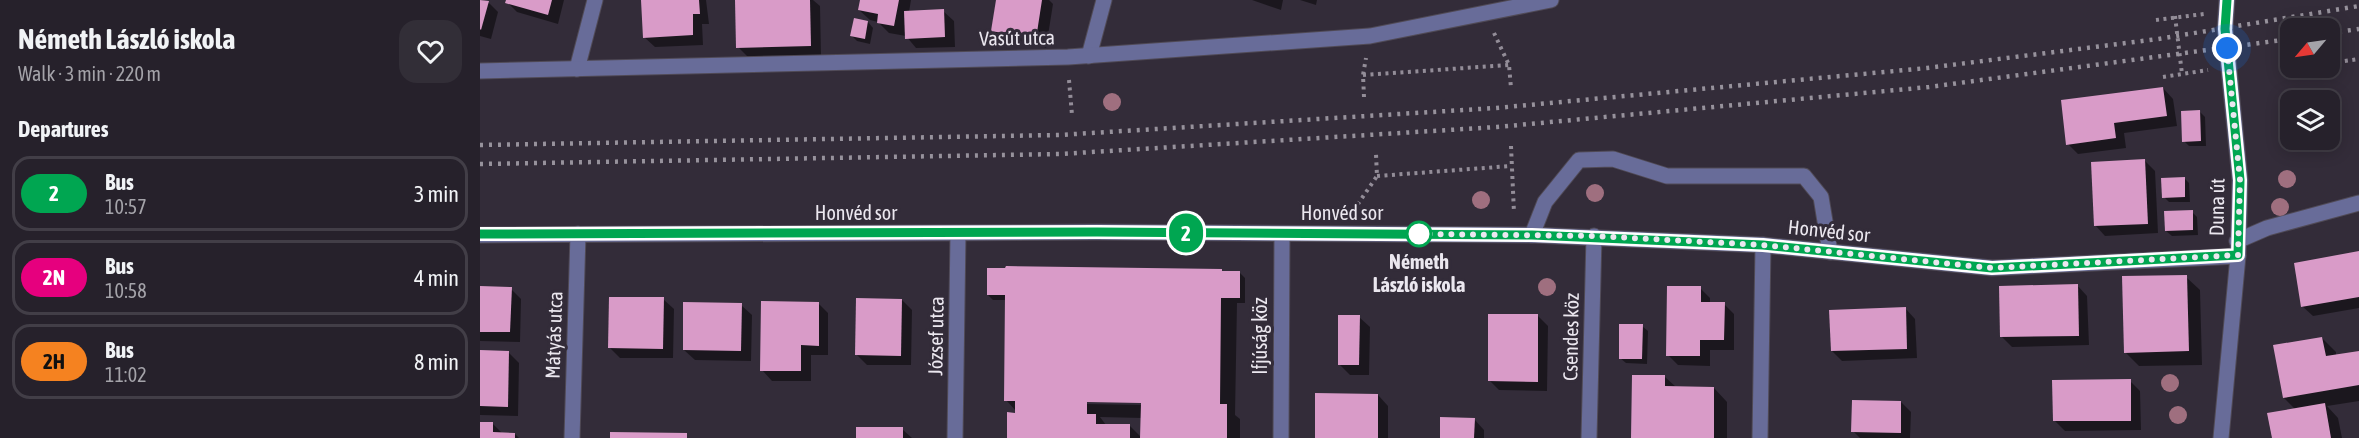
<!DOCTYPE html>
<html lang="en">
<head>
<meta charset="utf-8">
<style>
  body { margin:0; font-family:"Asap Condensed",sans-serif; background:#322e37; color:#f1f3f6; height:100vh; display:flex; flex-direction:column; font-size:22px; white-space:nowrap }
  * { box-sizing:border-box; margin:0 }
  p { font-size:20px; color:#a4a3a9 }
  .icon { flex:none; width:33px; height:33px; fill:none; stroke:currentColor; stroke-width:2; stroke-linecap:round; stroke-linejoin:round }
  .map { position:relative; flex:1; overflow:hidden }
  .sheet { display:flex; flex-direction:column; background:#26212b; width:480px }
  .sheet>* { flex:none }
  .badge { padding:0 12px; border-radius:20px; font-size:21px; line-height:39px }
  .needle { width:39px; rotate:241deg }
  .fabs { position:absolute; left:1800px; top:18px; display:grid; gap:12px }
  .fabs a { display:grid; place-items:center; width:60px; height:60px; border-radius:12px; background:#26212b; box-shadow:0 3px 15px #0003,0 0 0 2px #423e47; font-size:30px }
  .you { position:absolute; width:30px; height:30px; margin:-15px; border:4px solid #fff; border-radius:50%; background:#1a73e8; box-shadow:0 0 0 9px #1a73e833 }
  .map>.badge { position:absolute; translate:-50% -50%; box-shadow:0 0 0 3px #fff }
  h2 { padding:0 18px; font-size:22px; line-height:54px }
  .round { display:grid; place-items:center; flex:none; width:63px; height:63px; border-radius:18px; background:#322e37 }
  .overview { display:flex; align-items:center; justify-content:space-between; height:102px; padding:0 18px }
  h1 { font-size:28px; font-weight:700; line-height:45px }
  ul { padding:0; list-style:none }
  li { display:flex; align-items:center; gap:18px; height:75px; margin:0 12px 9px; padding:0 6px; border:3px solid #423e47; border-radius:18px }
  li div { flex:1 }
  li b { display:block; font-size:22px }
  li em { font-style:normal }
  li .badge { min-width:66px; font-weight:700; text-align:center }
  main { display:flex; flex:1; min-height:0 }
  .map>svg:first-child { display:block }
</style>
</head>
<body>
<main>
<section class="sheet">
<div class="overview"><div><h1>Németh László iskola</h1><p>Walk · 3 min · 220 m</p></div><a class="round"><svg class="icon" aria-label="heart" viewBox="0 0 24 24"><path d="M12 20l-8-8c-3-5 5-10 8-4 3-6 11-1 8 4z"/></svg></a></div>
<h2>Departures</h2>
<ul>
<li><span class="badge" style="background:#00a651;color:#fff">2</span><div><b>Bus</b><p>10:57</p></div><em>3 min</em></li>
<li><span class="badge" style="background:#e6007e;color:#fff">2N</span><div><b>Bus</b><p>10:58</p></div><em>4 min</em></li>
<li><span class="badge" style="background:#f58220;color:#111">2H</span><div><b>Bus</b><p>11:02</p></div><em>8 min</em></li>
</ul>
</section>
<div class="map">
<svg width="1879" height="438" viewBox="0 0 1879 438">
  <rect width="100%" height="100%" fill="#332c39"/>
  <g fill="#0007" fill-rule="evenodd">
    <polygon points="0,0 8,2 18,12 11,39 0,36"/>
    <polygon points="28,0 84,0 78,24 37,12 27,2"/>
    <polygon points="163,0 226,0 229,24 222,24 223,45 175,47 164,37"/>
    <polygon points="257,0 333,0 340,6 341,56 268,57 258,47"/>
    <polygon points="381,0 431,0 429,12 463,11 474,21 475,47 436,48 426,36 409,33 398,22 390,20 379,10"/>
    <polygon points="518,0 569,0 573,4 566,48 523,41 513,31"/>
    <polygon points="772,0 803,0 801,10"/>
    <polygon points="820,0 837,0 836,5"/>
    <polygon points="388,22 393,28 390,44 377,41 372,36"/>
    <polygon points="1683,88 1693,99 1697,126 1644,133 1646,148 1598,154 1588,144"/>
    <polygon points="1720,112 1725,117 1726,146 1709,146 1704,141"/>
    <polygon points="1665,161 1675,171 1678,233 1625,236 1615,225"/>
    <polygon points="1704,178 1709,183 1710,202 1689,202 1684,197"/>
    <polygon points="1712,212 1717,217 1718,235 1692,236 1686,231"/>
    <polygon points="1879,253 1879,308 1833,316 1822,306"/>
    <path d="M743,272l17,1 5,5v25h-8l-2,112 5,4v19h-231l7,-27 -10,-11 1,-100h-14l-5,-5zM603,401l59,1v3l-56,-1zM620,417l42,1v20l-12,-12 -24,-1z"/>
    <polygon points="1706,277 1720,290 1722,365 1659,366 1645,352"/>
    <polygon points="1597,285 1607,296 1609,345 1532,347 1521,336"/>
    <polygon points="0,288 31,289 41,299 40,342 0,341"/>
    <polygon points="1220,288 1230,298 1230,303 1244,304 1254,314 1254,350 1230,350 1230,366 1198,365 1188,355"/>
    <polygon points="183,299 194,309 193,358 140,358 130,348"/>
    <polygon points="422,300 432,310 431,365 387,365 377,355"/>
    <polygon points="338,303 348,313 348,355 331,355 331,381 292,381 282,370"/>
    <polygon points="261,305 272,315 271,361 215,360 204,350"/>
    <polygon points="1425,308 1435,319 1437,358 1362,361 1352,351"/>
    <polygon points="1058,316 1068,326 1067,391 1019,390 1009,380"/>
    <polygon points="879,317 890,327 889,375 870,375 859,364"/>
    <polygon points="1162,326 1168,331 1167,364 1146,363 1140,358"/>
    <polygon points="1842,338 1856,352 1856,356 1879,352 1879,401 1847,406 1858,418 1862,438 1793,438 1816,410 1804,398"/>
    <polygon points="0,352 28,352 39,363 38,416 0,415"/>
    <polygon points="1185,377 1196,387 1234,388 1247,402 1247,438 1153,438"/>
    <polygon points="1650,381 1660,391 1661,430 1585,431 1575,421"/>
    <polygon points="898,395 908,406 908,438 837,438"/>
    <polygon points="1421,402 1431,412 1430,438 1380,438 1373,431"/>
    <polygon points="994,419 1004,430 1004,438 961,438"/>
    <polygon points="0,423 12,423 23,434 35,434 39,438 0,438"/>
    <polygon points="422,429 432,438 377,438"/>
  </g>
  <g fill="#d99bc8">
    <polygon points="0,0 9,1 1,30 0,29"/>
    <polygon points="26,0 72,0 68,15 25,3"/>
    <polygon points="161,0 219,0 220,14 213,14 213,35 163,38"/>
    <polygon points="255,0 330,0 331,46 256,48"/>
    <polygon points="380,0 419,0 414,26 397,23 398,14 378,10"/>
    <polygon points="516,0 562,0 556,39 511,31"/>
    <polygon points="464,9 465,37 425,39 424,11"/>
    <polygon points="374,18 388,21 385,39 370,36"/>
    <polygon points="1683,87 1687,116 1634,123 1636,138 1586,145 1581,100"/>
    <polygon points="1720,110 1721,141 1702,142 1701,111"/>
    <polygon points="1665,159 1668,224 1614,226 1611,162"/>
    <polygon points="1705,177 1705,197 1682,198 1681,178"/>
    <polygon points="1713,210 1713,230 1685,231 1684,211"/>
    <polygon points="1879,251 1879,297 1821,307 1814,263"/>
    <polygon points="526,266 742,269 742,271 760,271 760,298 741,298 740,404 747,404 747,438 660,438 661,403 607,402 607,414 616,414 616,424 650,424 650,438 527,438 527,412 535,413 535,401 524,401 525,295 507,295 507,268 525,268"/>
    <polygon points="1707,275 1709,351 1644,353 1642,276"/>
    <polygon points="1598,284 1599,336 1520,337 1519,286"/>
    <polygon points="0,286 32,287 30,332 0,332"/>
    <polygon points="1187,286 1221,286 1221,302 1245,302 1244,340 1220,340 1220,356 1186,356"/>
    <polygon points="129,297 184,297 183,349 128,348"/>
    <polygon points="376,298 422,299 421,356 375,355"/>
    <polygon points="281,301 339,302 339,346 321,345 321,371 280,371"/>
    <polygon points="203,302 262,303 261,351 203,350"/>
    <polygon points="1426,307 1427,349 1351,351 1349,310"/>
    <polygon points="1008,314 1058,314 1058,382 1008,381"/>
    <polygon points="858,315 880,315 879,365 858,365"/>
    <polygon points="1139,324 1163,324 1162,359 1139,359"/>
    <polygon points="1842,337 1846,356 1879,351 1879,385 1803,398 1793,345"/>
    <polygon points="0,350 29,351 28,407 0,406"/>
    <polygon points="1152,375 1185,375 1185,386 1234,387 1234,438 1151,438"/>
    <polygon points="1651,379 1651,421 1573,421 1572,380"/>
    <polygon points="835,393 898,394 898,438 835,438"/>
    <polygon points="1372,400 1421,401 1421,433 1371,432"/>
    <polygon points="1845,403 1851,438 1792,438 1787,413"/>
    <polygon points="960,417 995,418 994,438 960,438"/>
    <polygon points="0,422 13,422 13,432 35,433 35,438 0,438"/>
    <rect x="376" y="427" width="47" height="11"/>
    <polygon points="130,432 207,433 207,438 130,438"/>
  </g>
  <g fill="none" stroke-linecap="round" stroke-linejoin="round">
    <defs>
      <g id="minor">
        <polyline points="609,56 624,0"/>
        <polyline points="97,69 115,0"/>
        <polyline points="0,71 588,57 890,36 1071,0"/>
        <polyline points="0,235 617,232 1052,235 1283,245 1512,268 1758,256"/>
        <polyline points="1052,235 1065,202 1099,160 1133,159 1187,176 1324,176 1341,197 1350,252"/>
        <polyline points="1757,241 1787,228 1879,203"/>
        <polyline points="92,438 98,234"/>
        <polyline points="475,438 478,234"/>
        <polyline points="801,438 802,234"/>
        <polyline points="1109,438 1114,236"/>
        <polyline points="1280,438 1283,245"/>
        <polyline points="1741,438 1758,256 1760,180 1745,29 1747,0"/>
      </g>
    </defs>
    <use href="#minor" stroke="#504a56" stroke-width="17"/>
    <g stroke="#938d98" stroke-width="4" stroke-dasharray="3 4.5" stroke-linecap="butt">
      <polyline points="1695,16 1702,74"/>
      <polyline points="1676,20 1724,14"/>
      <polyline points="1014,33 1029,65 1031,88"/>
      <polyline points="1850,63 1879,59"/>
      <polyline points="1804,69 1814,68"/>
      <polyline points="883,75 1029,65"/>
      <polyline points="1683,77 1728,70"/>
      <polyline points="589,80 592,115"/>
      <polyline points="884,97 883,75 886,58"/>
      <polyline points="1031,146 1034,213"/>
      <polyline points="897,176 1031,166"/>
      <polyline points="878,212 878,204 897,176 896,154"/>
    </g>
    <use href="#minor" stroke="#686c99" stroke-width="15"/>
    <g stroke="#97929c" stroke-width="4.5" stroke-dasharray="3 6" stroke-linecap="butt">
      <polyline points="1850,33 1879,29"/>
      <polyline points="0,145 579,135 1016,108 1447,68 1678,39 1879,6"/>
      <polyline points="0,164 580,154 1017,127 1449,87 1810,39"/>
    </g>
  </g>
  <g fill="#9f6f7f">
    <circle cx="632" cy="102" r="9"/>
    <circle cx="1807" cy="179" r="9"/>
    <circle cx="1115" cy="193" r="9"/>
    <circle cx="1001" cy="200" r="9"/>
    <circle cx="1800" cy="207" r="9"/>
    <circle cx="1067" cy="287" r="9"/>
    <circle cx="1690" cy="383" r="9"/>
    <circle cx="1698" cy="415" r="9"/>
  </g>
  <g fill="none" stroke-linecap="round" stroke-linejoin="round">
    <defs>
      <polyline id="line" points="0,234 617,232 1052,235 1283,245 1512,268 1758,255 1760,180 1745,29 1747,0"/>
    </defs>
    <use href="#line" stroke="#fff" stroke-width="14"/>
    <use href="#line" stroke="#00a651" stroke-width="9"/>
    <polyline stroke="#ebe7ef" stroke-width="6" stroke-dasharray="0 10.8" points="939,234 1114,236 1283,245 1512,268 1758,255 1760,180 1747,48"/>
  </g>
  <circle fill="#fff" stroke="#00a651" stroke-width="3" cx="939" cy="234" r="12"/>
  <g text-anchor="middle" stroke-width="6" stroke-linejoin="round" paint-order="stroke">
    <g font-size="20" fill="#ebe7ef" stroke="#332c39">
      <text transform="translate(537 38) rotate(-1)" y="7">Vasút utca</text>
      <text transform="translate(1737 207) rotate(-89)" y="7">Duna út</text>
      <text x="376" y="220">Honvéd sor</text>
      <text x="862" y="220">Honvéd sor</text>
      <text transform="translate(1349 231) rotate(6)" y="7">Honvéd sor</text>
      <text transform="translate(74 335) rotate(-88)" y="7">Mátyás utca</text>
      <text transform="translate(456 336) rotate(-89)" y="7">József utca</text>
      <text transform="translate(780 336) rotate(-90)" y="7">Ifjúság köz</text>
      <text transform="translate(1091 337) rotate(-89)" y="7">Csendes köz</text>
    </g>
    <g font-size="20" font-weight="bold" fill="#ebe7ef" stroke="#332c39">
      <text x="939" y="269">Németh<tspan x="939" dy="23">László iskola</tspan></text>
    </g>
  </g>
</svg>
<div class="fabs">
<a><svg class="needle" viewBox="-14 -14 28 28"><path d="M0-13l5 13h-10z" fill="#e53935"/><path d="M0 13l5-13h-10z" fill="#a4a3a9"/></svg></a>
<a><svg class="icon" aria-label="layers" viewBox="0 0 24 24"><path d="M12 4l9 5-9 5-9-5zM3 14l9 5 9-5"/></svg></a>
</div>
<div class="you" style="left:1747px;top:48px"></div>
<b class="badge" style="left:706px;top:233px;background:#00a651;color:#fff">2</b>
</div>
</main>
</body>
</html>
